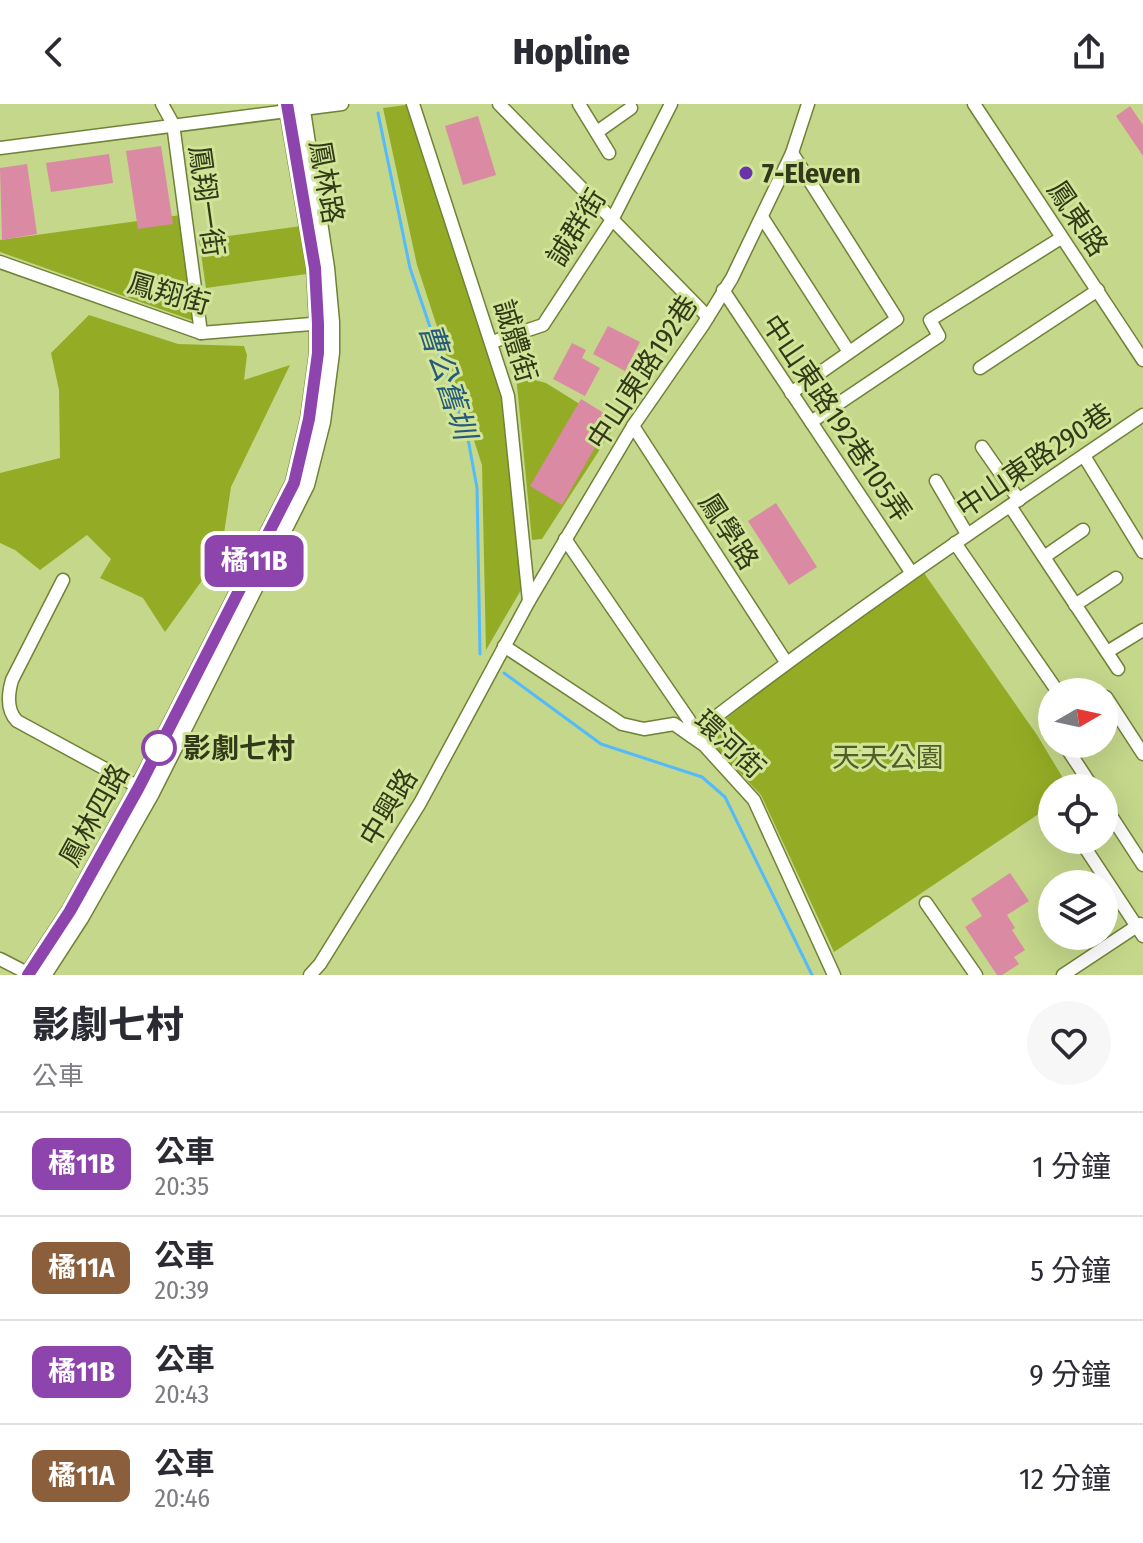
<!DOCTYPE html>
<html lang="zh-TW">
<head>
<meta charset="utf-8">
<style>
  body { margin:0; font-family:"Fira Sans Condensed","Noto Sans TC",sans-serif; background:#f7f7f7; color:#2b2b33; height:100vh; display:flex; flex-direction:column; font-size:30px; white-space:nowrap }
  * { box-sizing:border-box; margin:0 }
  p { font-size:26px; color:#7c7c81 }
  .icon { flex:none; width:44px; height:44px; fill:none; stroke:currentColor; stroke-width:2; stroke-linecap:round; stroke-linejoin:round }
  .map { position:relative; height:871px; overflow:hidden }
  .details { display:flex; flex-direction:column; background:#fff; flex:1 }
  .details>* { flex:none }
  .badge { padding:0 16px; border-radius:12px; font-size:28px; line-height:52px }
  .needle { width:52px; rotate:81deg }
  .fabs { position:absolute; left:1038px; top:574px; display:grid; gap:16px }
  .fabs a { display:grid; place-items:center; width:80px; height:80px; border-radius:50%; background:#fff; box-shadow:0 8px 32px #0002; font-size:40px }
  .map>.badge { position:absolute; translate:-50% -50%; box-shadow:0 0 0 4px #fff }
  .round { display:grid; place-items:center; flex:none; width:84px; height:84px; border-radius:42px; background:#f7f7f7 }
  .headline { display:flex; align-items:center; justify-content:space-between; height:136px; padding:0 32px }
  h1 { font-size:38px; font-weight:800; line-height:60px }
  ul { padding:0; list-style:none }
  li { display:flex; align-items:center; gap:24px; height:104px; padding:0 32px; border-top:2px solid #e1e1e2 }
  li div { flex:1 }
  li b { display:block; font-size:30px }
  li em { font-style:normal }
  li .badge { min-width:88px; font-weight:700; text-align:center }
  header { display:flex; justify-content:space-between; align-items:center; height:104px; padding:0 32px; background:#fff; font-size:36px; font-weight:800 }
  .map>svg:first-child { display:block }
</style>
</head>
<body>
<header><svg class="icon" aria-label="back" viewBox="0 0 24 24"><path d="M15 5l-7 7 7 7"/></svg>Hopline<svg class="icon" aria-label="share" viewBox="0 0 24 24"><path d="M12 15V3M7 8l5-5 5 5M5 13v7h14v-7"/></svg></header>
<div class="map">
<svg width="1143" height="871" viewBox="0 0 1143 871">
  <rect width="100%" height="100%" fill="#c4d78a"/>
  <g fill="#94ac25">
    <polygon points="406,1 501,293 521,486 486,546 482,361 417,161 383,4"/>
    <polygon points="181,111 194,217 0,148 0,136"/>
    <polygon points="301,122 307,170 206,184 199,136"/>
    <polygon points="89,211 178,240 244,242 247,251 244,276 290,261 231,383 221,450 165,528 143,494 100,474 111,455 87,431 40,466 15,446 0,439 0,369 60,354 59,286 51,249"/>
    <polygon points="516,271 546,279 615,322 542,435 532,436"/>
    <polygon points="924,469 1037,631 1069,684 1052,684 1052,701 834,848 761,691 714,642 712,626 806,551"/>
  </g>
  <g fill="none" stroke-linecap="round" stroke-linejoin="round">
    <g stroke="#54bafa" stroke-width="3">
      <polyline points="378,9 410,164 468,335 477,384 480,550"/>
      <polyline points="504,569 601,640 702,673 725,693 812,871"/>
    </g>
  </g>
  <g fill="#db8aa4">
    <polygon points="1130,2 1143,21 1143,52 1116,12"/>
    <polygon points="478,12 496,71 463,81 445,22"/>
    <polygon points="161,42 173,120 138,125 126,47"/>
    <polygon points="109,50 113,79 51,88 46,59"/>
    <polygon points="27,60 37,130 2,136 0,64"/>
    <polygon points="608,222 640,238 625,267 593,250"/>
    <polygon points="572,239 586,246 582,254 600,264 585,292 553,275"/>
    <polygon points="581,295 612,314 562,401 530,382"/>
    <polygon points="776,399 817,463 789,481 748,417"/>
    <polygon points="1010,769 1029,797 1007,811 1015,824 1012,826 1025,846 1014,853 1019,860 1002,871 997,871 965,823 982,812 971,795"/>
  </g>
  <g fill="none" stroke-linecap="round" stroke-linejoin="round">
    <defs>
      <g id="minor">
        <polyline points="162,0 173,20 201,229"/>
        <polyline points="413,0 508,292 529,497"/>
        <polyline points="499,0 708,213"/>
        <polyline points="579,0 609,49"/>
        <polyline points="974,0 1143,256"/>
        <polyline points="597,28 631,4"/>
        <polyline points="0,44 342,0"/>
        <polyline points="762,113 849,248"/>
        <polyline points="0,158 201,229 323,219"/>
        <polyline points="723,186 911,468"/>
        <polyline points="492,238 543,221 613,114 671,0"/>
        <polyline points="980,264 1098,186"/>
        <polyline points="791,289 897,215 792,49"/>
        <polyline points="811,318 939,232 930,216 1061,134"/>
        <polyline points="633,322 786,558"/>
        <polyline points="982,343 1019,396"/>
        <polyline points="1084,352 1143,448"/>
        <polyline points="936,377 967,430"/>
        <polyline points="1010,402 1118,565"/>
        <path d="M565,435l124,181 2,16c146,-114 299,-217 452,-321"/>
        <polyline points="955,439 1058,588"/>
        <polyline points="1044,453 1083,426"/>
        <path d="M63,476l-51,100c-4,14 -6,30 5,41l127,69"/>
        <polyline points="1075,501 1116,474"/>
        <polyline points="504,542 622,620 644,625 674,620 704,641 754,696 834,871"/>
        <polyline points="1107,548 1143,526"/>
        <polyline points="1106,593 1143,650"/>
        <polyline points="1052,620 1052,621"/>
        <polyline points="1064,640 1093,684"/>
        <polyline points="1104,701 1143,761"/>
        <polyline points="1080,736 1143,832"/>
        <polyline points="926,799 976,871"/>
        <polyline points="0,855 31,871"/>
        <polyline points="310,871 320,860 420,699 529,497 633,322 703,221 732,174 792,49 808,0"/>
        <polyline points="1063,871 1140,820"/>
      </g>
      <g id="major">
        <polyline points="28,871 70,807 139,683 294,379 309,315 318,249 318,220 315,164 287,0"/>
        <polyline points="43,871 80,814 151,689 306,381 322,318 331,249 331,218 326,164 301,0"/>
      </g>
    </defs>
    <use href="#minor" stroke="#718136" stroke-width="15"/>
    <use href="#major" stroke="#718136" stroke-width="19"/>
    <use href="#minor" stroke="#fff" stroke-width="12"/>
    <use href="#major" stroke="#fff" stroke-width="16"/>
  </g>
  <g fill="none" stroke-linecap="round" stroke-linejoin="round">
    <defs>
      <polyline id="line" points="28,871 70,807 139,683 294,379 309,315 318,249 318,220 315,164 287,0"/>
    </defs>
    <use href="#line" stroke="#fff" stroke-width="18"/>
    <use href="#line" stroke="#8e44ad" stroke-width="12"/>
  </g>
  <circle fill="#6934ab" stroke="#d1e497" stroke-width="3" cx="746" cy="69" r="8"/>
  <circle fill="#fff" stroke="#8e44ad" stroke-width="4" cx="159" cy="644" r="16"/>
  <g text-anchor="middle" stroke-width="6" stroke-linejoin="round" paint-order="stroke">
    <g font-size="28" font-weight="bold" fill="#323919" stroke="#d1e497" text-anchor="start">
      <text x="762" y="79">7-Eleven</text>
    </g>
    <g font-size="28" fill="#323919" stroke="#d1e497">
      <text transform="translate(327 78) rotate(80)" y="10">鳳林路</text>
      <text transform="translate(207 97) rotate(82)" y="10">鳳翔一街</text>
      <text transform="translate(1078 114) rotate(56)" y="10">鳳東路</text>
      <text transform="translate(576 123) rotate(-58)" y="10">誠群街</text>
      <text transform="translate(169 189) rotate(16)" y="10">鳳翔街</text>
      <text transform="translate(516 237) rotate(73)" y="10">誠體街</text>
      <text transform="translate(642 268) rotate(-57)" y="10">中山東路192巷</text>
      <text transform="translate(837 314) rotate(56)" y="10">中山東路192巷105弄</text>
      <text transform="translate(1034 356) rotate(-34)" y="10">中山東路290巷</text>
      <text transform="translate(729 427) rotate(57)" y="10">鳳學路</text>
      <text transform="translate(730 640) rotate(43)" y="10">環河街</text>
      <text transform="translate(388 703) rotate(-59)" y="10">中興路</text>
      <text transform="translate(94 711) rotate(-61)" y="10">鳳林四路</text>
    </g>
    <g font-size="28" font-weight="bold" fill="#323919" stroke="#d1e497" text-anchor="start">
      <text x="183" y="654">影劇七村</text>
    </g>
    <g font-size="28" fill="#525d27" stroke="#d1e497">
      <text x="888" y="663">天天公園</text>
    </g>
    <g font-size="30" font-style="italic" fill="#255a7b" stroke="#d1e497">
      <text transform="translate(447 277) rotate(72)" y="10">曹公舊圳</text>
    </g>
  </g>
</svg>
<div class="fabs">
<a><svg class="needle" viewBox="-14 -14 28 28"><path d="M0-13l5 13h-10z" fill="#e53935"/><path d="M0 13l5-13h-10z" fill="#7c7c81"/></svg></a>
<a><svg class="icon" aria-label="locate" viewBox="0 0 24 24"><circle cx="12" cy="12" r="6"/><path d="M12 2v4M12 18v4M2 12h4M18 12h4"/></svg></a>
<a><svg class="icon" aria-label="layers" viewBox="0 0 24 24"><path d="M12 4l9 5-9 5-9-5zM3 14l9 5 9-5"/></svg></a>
</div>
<b class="badge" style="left:254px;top:457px;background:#8e44ad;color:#fff">橘11B</b>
</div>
<section class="details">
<div class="headline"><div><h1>影劇七村</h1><p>公車</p></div><a class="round"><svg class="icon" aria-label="heart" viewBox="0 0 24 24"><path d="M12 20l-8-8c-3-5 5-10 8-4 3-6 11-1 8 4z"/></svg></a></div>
<ul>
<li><span class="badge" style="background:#8e44ad;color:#fff">橘11B</span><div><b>公車</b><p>20:35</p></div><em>1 分鐘</em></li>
<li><span class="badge" style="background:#8b5e3c;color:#fff">橘11A</span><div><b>公車</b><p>20:39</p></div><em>5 分鐘</em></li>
<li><span class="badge" style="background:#8e44ad;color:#fff">橘11B</span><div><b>公車</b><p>20:43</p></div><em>9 分鐘</em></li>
<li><span class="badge" style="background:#8b5e3c;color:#fff">橘11A</span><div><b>公車</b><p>20:46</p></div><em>12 分鐘</em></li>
</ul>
</section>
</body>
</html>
